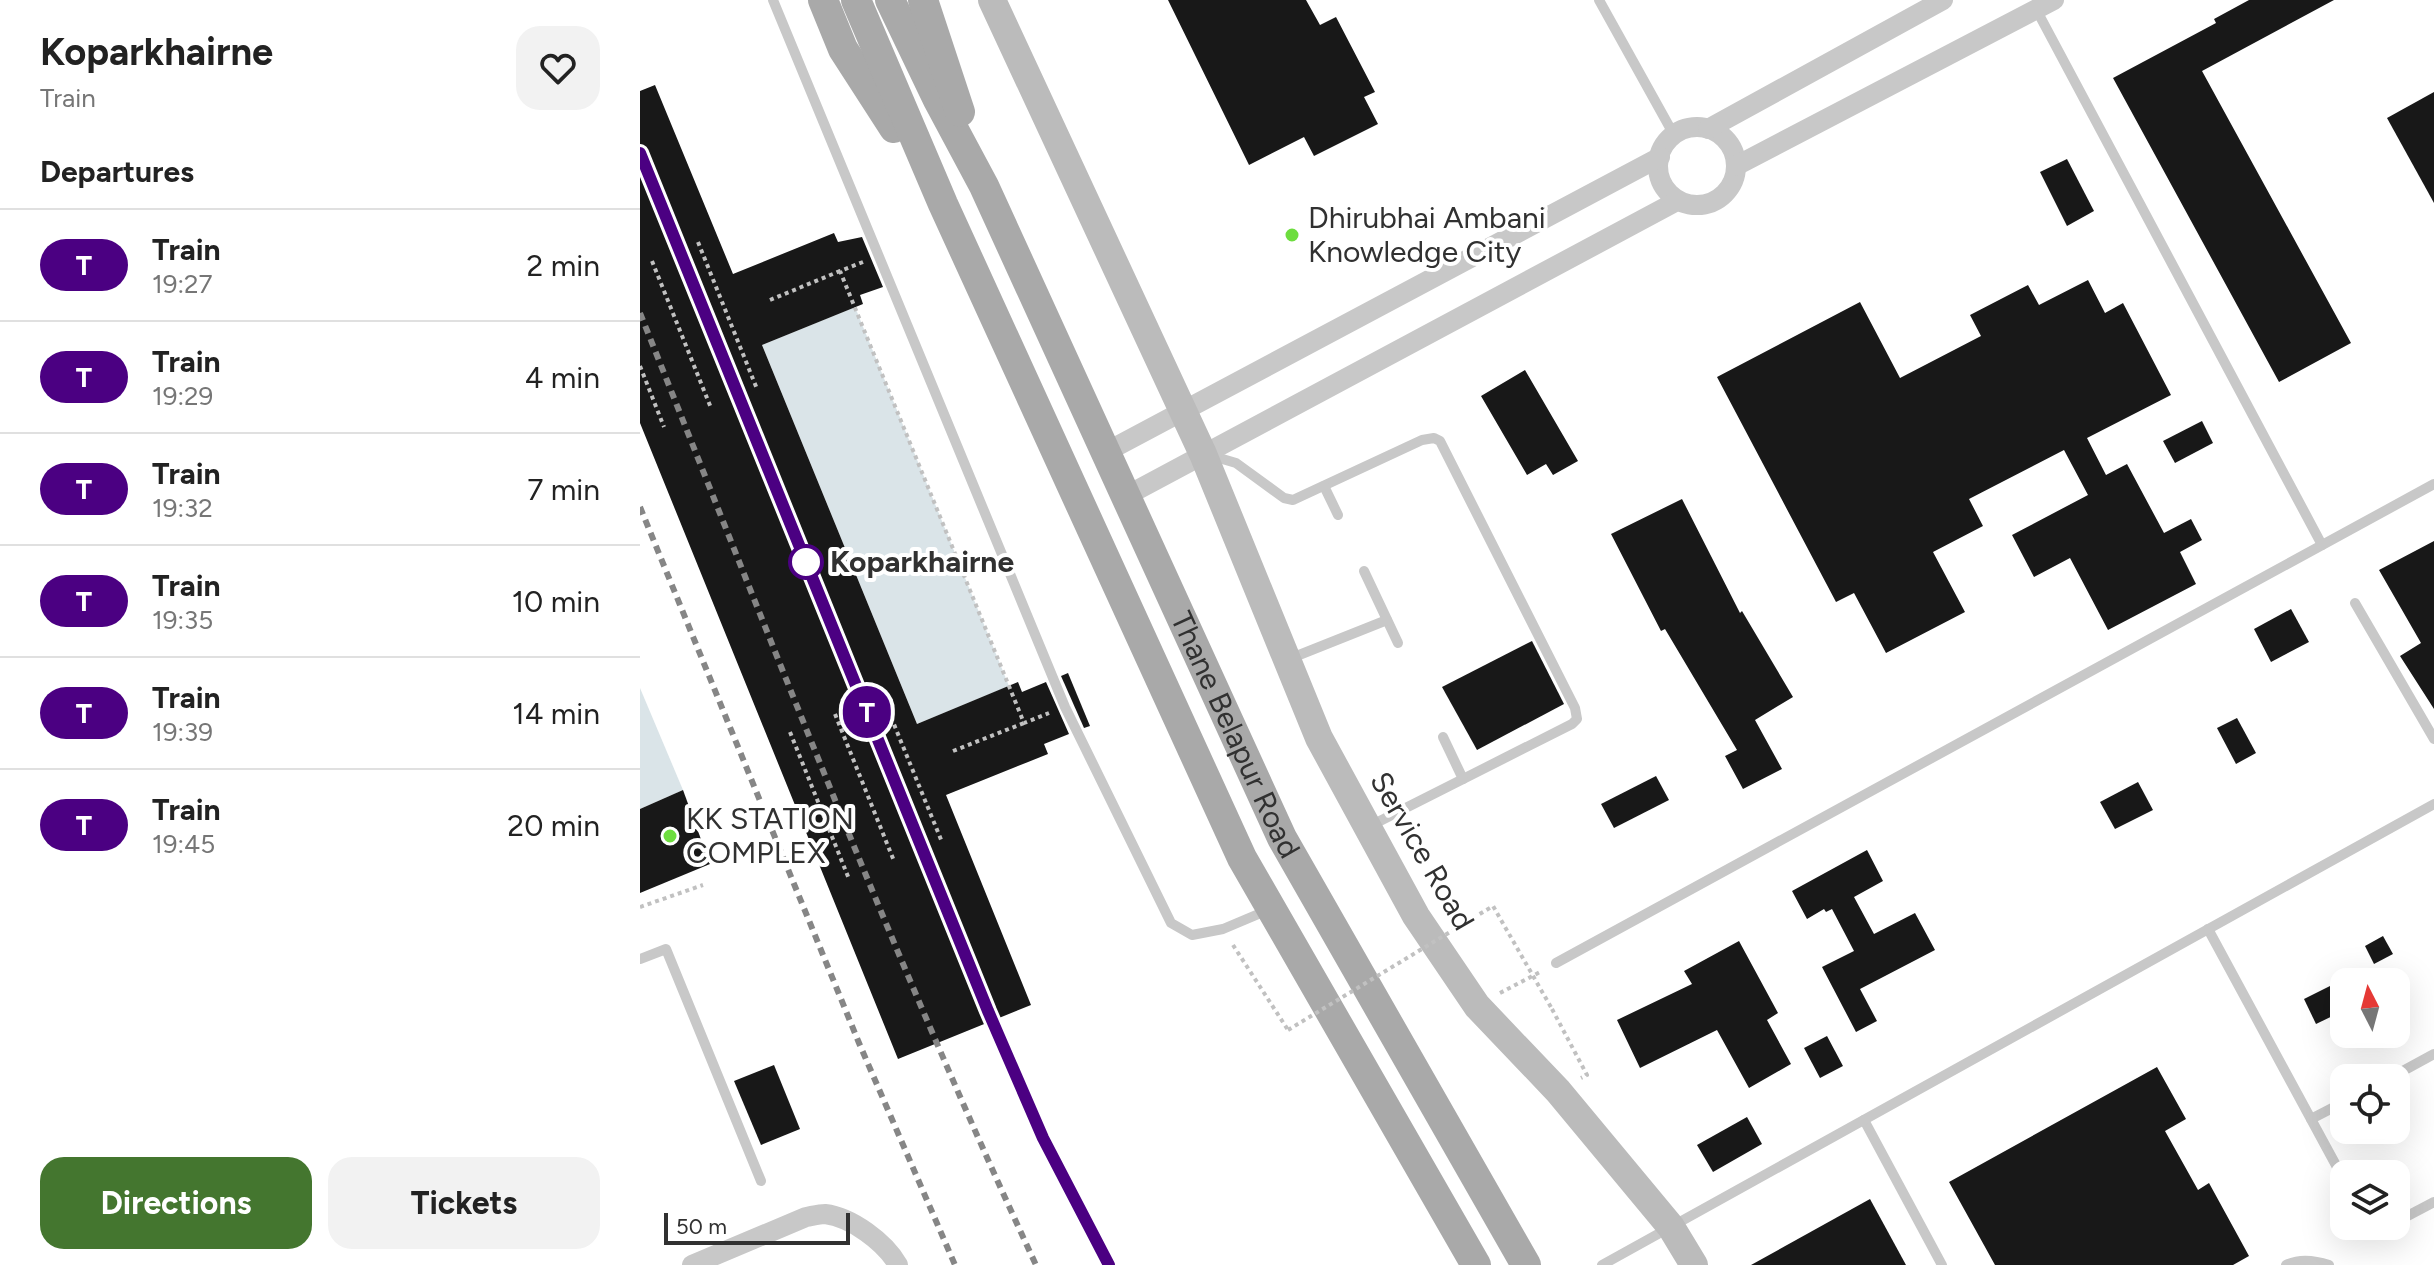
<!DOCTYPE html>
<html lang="en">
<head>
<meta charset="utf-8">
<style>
  body { margin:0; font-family:Figtree,sans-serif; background:#f2f2f2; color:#222; height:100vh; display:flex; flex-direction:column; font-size:30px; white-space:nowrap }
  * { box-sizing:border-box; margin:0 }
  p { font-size:26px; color:#767676 }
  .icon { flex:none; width:44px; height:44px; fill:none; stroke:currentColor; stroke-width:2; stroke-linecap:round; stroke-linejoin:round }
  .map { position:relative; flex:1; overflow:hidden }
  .sheet { display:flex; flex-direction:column; background:#fff; width:640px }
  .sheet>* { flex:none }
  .badge { padding:0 16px; border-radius:26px; font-size:28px; line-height:52px }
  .needle { width:52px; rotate:354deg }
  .tools { position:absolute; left:1690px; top:968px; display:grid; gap:16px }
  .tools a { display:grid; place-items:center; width:80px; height:80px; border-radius:16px; background:#fff; box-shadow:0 8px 32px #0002; font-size:40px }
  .scale { position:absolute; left:24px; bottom:20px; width:186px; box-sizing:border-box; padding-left:8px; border:4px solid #313131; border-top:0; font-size:22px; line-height:28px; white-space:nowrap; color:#313131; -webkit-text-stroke:6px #fff; paint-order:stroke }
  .map>.badge { position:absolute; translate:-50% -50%; box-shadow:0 0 0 4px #fff }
  h2 { padding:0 40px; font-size:30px; line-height:72px }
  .round { display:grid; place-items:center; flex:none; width:84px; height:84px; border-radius:24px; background:#f2f2f2 }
  .summary { display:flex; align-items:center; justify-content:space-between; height:136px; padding:0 40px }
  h1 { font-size:38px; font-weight:700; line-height:60px }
  .button { display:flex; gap:16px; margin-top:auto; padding:16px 40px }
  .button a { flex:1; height:92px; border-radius:24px; background:#44762f; color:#fff; font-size:32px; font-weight:700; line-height:92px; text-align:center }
  .button a+a { background:#f2f2f2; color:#222 }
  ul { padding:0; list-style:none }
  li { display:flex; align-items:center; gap:24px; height:112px; padding:0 40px; border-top:2px solid #e0e0e0 }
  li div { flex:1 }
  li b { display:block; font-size:30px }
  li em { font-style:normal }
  li .badge { min-width:88px; font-weight:700; text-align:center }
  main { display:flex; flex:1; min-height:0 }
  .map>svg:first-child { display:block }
</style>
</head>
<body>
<main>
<section class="sheet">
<div class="summary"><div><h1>Koparkhairne</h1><p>Train</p></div><a class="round"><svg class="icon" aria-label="heart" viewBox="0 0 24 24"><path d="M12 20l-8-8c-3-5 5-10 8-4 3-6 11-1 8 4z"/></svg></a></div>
<h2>Departures</h2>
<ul>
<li><span class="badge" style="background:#4b0082;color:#fff">T</span><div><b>Train</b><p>19:27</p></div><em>2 min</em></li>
<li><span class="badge" style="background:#4b0082;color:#fff">T</span><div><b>Train</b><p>19:29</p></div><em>4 min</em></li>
<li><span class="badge" style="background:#4b0082;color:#fff">T</span><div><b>Train</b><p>19:32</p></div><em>7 min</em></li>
<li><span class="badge" style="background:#4b0082;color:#fff">T</span><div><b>Train</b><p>19:35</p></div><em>10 min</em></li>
<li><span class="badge" style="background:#4b0082;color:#fff">T</span><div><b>Train</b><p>19:39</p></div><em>14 min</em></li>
<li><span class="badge" style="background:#4b0082;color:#fff">T</span><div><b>Train</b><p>19:45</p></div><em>20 min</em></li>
</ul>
<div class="button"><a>Directions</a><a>Tickets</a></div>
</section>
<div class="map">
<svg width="1794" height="1265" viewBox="0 0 1794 1265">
  <rect width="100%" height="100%" fill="#fff"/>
  <g fill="#dae4e8">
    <polygon points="215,307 369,686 277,724 122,345"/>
    <polygon points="0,688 43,790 0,809"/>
  </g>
  <g fill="#181818">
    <polygon points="528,0 666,0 680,25 696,17 735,92 724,97 738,124 674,156 664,137 609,165"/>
    <polygon points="1609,0 1694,0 1562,71 1711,343 1639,382 1473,78 1576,23 1574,19"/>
    <polygon points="15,85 93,274 194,233 198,242 222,237 243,287 220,295 223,304 122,345 277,724 378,682 382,692 406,682 429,734 404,744 408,754 306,795 391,1005 258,1059 0,423 0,91"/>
    <polygon points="1794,92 1794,203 1747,118"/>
    <polygon points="1427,159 1454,211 1427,226 1400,172"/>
    <polygon points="1448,280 1465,313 1483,303 1531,395 1447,438 1466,475 1487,464 1524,533 1551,519 1562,540 1540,552 1556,584 1468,630 1430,558 1394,577 1372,535 1448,495 1424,450 1329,499 1343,526 1293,552 1325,612 1246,653 1214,593 1196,602 1077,377 1220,302 1260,378 1341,336 1330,315 1388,285 1399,305"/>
    <polygon points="885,370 938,461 913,475 906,464 887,475 841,396"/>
    <polygon points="1562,421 1573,443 1535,463 1523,441"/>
    <polygon points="1042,499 1100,613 1102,611 1153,697 1115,720 1142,769 1103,789 1085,756 1097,750 1025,629 1021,631 971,534"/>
    <polygon points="1794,541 1794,709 1760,656 1781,643 1739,570"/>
    <polygon points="1651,609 1669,642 1631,662 1614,629"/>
    <polygon points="892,641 924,704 837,750 802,687"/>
    <polygon points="428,673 450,726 444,728 421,676"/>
    <polygon points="1597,718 1616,753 1596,764 1577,728"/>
    <polygon points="1016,776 1029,800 974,828 961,804"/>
    <polygon points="1498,782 1513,810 1475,829 1460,802"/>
    <polygon points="43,790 70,864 0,893 0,809"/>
    <polygon points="1227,850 1243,881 1214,897 1234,934 1275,913 1295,950 1220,989 1237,1021 1216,1032 1182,967 1214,951 1192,909 1186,912 1184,909 1167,919 1152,891"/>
    <polygon points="1743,936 1753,954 1734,964 1725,946"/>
    <polygon points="1099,941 1138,1013 1127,1020 1151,1064 1109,1088 1077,1030 1000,1068 977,1020 1052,984 1044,971"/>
    <polygon points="1690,986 1703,1011 1676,1024 1664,999"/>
    <polygon points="1187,1036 1203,1066 1180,1078 1164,1048"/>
    <polygon points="134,1065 160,1129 121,1145 94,1081"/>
    <polygon points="1517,1067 1546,1119 1525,1131 1558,1190 1569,1183 1609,1256 1593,1265 1355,1265 1309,1182"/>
    <polygon points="1107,1117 1122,1144 1073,1172 1057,1145"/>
    <polygon points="1230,1199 1266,1265 1111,1265"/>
  </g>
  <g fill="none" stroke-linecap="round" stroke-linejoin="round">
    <g stroke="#c1c1c1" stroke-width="4" stroke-dasharray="4 4" stroke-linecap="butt">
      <polyline points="58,242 117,389"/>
      <polyline points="12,261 71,408"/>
      <polyline points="223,262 200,271 384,723 409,713"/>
      <polyline points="130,300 200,271"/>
      <polyline points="0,366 24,427"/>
      <polyline points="242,695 302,842"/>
      <polyline points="195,714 254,861"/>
      <polyline points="150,732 209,879"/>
      <polyline points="313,751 384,723"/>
      <polyline points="0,907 63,885"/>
      <polyline points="593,945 648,1030"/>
      <polyline points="860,993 902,971"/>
      <polyline points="912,1009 947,1075 941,1078"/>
    </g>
    <g stroke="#c8c8c8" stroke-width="10">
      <polyline points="133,0 425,707 531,923 552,935 583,929 628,910"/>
      <polyline points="959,0 1034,135"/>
      <polyline points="1396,9 1682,545"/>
      <polyline points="569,455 596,463 644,498 653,500 782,440 794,438 800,441 935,708 937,719 932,724 728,827"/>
      <polyline points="684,486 698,515"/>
      <polyline points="724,571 758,643"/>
      <polyline points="1715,603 1794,739"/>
      <polyline points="649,659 747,620"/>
      <polyline points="803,737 823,779"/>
      <polyline points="1568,929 1704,1180"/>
      <polyline points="0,959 26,949 121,1181"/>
      <polyline points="916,963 1794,484"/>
      <polyline points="1750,1078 1794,1054"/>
      <polyline points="1671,1119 1704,1102"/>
      <polyline points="1224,1120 1302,1265"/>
      <polyline points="1756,1222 1794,1202"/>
      <polyline points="962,1265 1794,804"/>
      <path d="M1646,1265c14,-7 28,-5 43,0"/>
    </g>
    <g stroke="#c8c8c8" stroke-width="20">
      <circle cx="1057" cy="166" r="39"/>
      <polyline points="1068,129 1303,0"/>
      <polyline points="1096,166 1414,0"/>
      <polyline points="466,452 1020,157"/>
      <polyline points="486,496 1037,201"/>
      <path d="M52,1265l114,-48c6,-1 13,-3 19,-3 26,3 60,28 73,51"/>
    </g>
    <polyline stroke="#bbb" stroke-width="28" points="352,0 563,454 679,738 776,916 837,1006 918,1091 1031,1227 1054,1265"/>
    <g stroke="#a9a9a9" stroke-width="30">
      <polyline points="183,0 203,49 254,128"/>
      <polyline points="216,0 303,204 602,858 836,1265"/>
      <path id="s1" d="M250,0l48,100 46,86 298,652 244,427"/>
      <polyline points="283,0 320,112"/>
    </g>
    <g stroke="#868686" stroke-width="6" stroke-dasharray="8 6" stroke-linecap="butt">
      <polyline points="0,153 348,1011 403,1138 469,1265"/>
      <path d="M0,313c128,319 251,640 396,952"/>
      <polyline points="0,507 219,1043 315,1265"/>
    </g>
    <polyline stroke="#c1c1c1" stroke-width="4" stroke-dasharray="4 4" stroke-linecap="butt" points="648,1030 853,906 912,1009"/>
  </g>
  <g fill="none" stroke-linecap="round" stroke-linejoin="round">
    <defs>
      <polyline id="line" points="0,153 348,1011 403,1138 469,1265"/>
    </defs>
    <use href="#line" stroke="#fff" stroke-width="18"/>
    <use href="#line" stroke="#4b0082" stroke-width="12"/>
  </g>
  <g fill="#6ddd3e" stroke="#fff" stroke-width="3">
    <circle cx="652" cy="235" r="8"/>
    <circle cx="30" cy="836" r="8"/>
  </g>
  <circle fill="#fff" stroke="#4b0082" stroke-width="4" cx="166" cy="562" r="16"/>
  <g text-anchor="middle" stroke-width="8" stroke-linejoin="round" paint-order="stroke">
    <g font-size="30" fill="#313131" stroke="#fff" text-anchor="start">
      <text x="668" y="228">Dhirubhai Ambani<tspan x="668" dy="34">Knowledge City</tspan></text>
      <text x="46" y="829">KK STATION<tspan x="46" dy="34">COMPLEX</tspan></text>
    </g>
    <g font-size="30" font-weight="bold" fill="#313131" stroke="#fff" text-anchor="start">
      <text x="190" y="572">Koparkhairne</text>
    </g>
    <g font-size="30" fill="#313131" stroke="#fff">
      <text dy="10" stroke="none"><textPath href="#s1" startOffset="812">Thane Belapur Road</textPath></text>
      <text transform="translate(782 851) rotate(60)" y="10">Service Road</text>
    </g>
  </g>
</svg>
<div class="tools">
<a><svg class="needle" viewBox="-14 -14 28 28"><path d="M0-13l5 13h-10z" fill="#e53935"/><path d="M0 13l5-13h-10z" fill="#767676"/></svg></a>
<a><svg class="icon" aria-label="locate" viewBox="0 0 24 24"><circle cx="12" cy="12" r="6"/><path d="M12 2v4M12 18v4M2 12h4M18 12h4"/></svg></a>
<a><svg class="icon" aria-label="layers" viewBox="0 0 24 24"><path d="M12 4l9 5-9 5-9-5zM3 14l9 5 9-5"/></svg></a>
</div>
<div class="scale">50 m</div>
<b class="badge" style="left:227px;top:712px;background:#4b0082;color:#fff">T</b>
</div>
</main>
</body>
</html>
